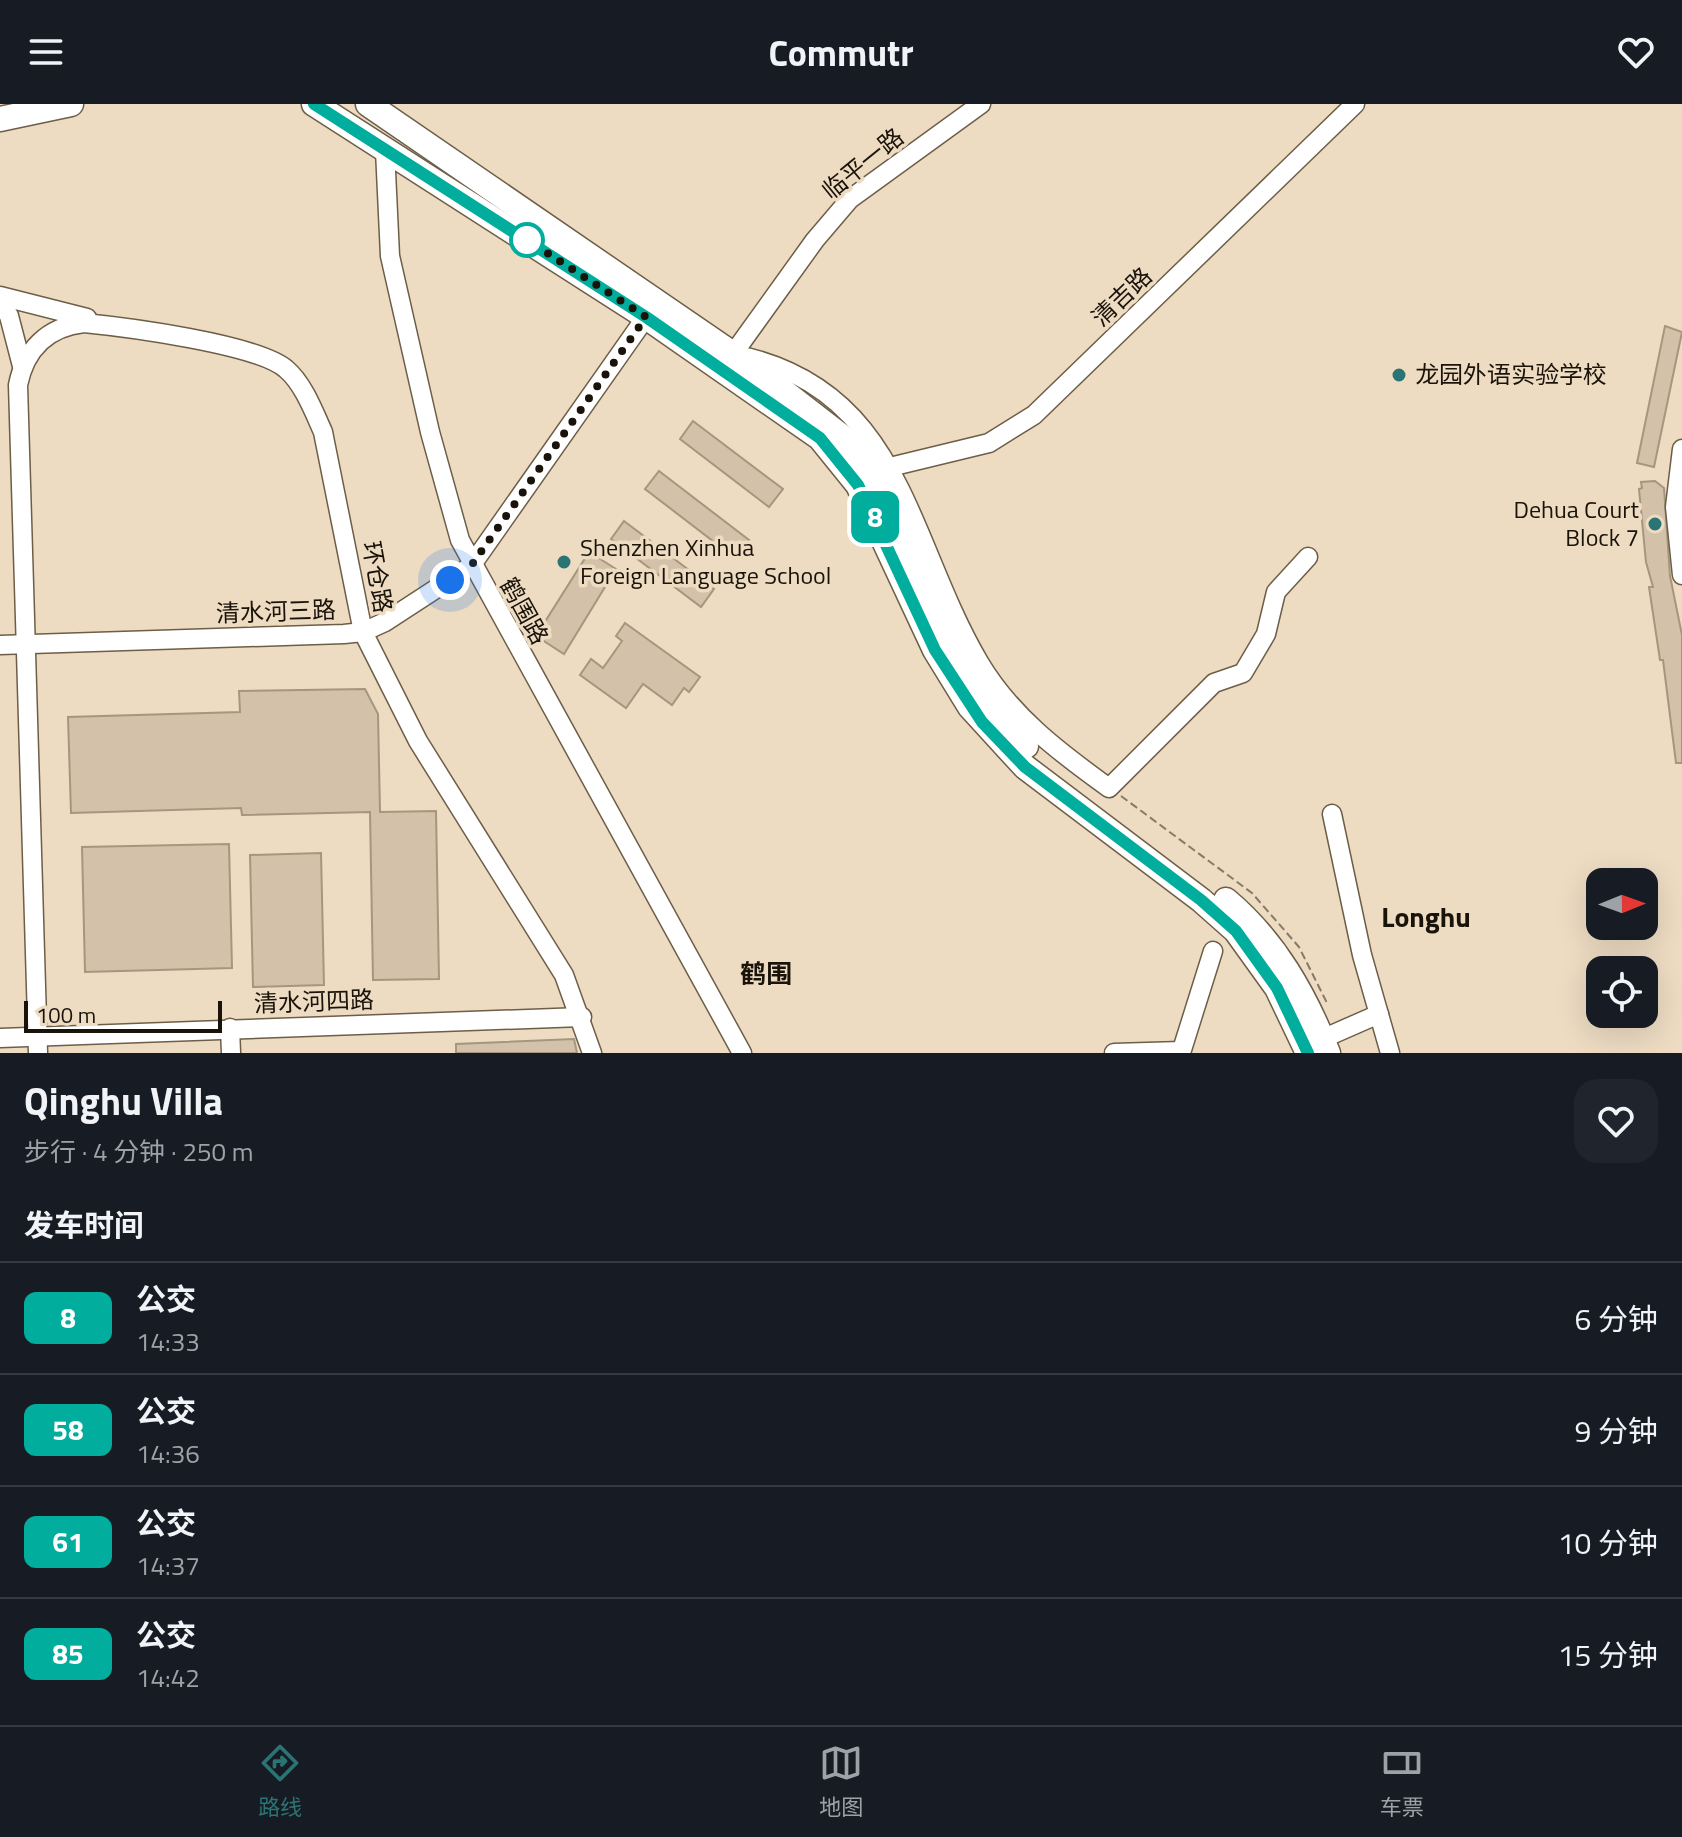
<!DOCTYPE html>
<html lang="zh">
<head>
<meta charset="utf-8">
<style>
  body { margin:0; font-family:"Titillium Web","Noto Sans SC",sans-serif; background:#20242c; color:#f1f3f6; height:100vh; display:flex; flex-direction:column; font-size:30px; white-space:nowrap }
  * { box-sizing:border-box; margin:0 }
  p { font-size:26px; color:#9ea1a6 }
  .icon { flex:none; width:44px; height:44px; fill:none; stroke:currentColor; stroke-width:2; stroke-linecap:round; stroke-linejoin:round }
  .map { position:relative; height:949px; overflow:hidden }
  .drawer { display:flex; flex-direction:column; background:#171b24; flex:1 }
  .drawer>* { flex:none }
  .badge { padding:0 16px; border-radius:12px; font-size:28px; line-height:52px }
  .needle { width:52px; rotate:89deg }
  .tools { position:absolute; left:1586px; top:764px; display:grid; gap:16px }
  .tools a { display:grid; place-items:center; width:72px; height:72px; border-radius:16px; background:#171b24; box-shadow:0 8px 32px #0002; font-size:40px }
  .scale { position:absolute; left:24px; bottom:20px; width:198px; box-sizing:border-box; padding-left:8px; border:4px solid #19130a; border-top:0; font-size:22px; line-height:28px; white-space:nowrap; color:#19130a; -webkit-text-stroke:6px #eddbc2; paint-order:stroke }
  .you { position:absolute; width:40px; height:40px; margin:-20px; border:6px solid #fff; border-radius:50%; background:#1a73e8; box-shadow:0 0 0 12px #1a73e833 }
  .map>.badge { position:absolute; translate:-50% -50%; box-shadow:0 0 0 4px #fff }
  h2 { padding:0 24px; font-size:30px; line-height:72px }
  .round { display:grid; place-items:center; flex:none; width:84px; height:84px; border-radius:24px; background:#20242c }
  .summary { display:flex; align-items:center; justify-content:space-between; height:136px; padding:0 24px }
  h1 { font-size:38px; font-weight:700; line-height:60px }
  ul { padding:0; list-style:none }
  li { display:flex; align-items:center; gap:24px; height:112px; padding:0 24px; border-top:2px solid #363941 }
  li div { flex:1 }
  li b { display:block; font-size:30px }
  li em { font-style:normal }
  li .badge { min-width:88px; font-weight:700; text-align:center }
  header { display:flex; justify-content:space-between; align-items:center; height:104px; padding:0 24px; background:#171b24; font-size:36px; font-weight:700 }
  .menu { display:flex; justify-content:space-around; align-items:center; height:112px; border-top:2px solid #363941; background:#171b24; font-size:22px; color:#9ea1a6 }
  .menu a { display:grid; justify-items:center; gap:4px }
  .menu .on { color:#2a7473 }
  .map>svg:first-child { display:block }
</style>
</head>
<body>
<header><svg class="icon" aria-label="menu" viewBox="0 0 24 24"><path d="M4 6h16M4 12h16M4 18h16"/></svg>Commutr<svg class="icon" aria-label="heart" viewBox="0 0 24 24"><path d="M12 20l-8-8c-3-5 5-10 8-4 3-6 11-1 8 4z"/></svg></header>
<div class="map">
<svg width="1682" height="949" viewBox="0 0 1682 949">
  <rect width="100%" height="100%" fill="#eddbc2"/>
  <g fill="#d3c2a9" stroke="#a6967e" stroke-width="2">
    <polygon points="1665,222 1682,228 1654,363 1637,359"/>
    <polygon points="693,317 783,385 769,403 680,335"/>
    <polygon points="659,367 749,436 735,454 645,385"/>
    <polygon points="1655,377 1664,384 1670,472 1682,531 1682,659 1676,659 1663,556 1660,556 1649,483 1653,483 1646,458 1639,385 1642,384 1641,378"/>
    <polygon points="624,417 714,485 701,503 611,435"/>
    <polygon points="589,448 616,465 564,550 536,532"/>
    <polygon points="625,519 700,573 689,588 684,584 672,601 643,580 626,604 580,571 591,555 603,564 622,537 616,532"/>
    <polygon points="365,585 378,610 380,708 436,707 439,875 373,876 370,708 242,711 241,704 71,709 68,613 240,608 239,587"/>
    <polygon points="229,740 232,864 85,868 82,743"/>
    <polygon points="321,749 324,881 253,883 250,751"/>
    <polygon points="574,935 577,949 456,949 456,940"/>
  </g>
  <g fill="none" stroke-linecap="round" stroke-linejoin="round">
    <defs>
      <g id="minor">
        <path d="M981,0l-131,95 -35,41 -82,114c169,33 173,184 246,308 32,54 80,90 130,126l105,-105 29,-10 23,-39 10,-42 32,-35"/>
        <polyline points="385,46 390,152 430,328 460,436 742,949"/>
        <polyline points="0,192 87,214"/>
        <polyline points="0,197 9,212 22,262"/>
        <polyline points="1682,345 1675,403 1682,471"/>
        <polyline points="890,363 989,339 1034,311 1355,0"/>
        <polyline points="0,541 344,530 363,528 385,518 471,462 646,213"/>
        <polyline points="1332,710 1362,851 1390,949"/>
        <polyline points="230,924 231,949"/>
        <polyline points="0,934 582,913"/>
        <polyline points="1322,935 1379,910"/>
        <path d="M38,949l-20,-668c7,-35 29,-58 66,-62 41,4 173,21 202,46 17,14 28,43 37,63l40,200 55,109 146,234 28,78"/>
        <polyline points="1114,949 1181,947"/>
        <polyline points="1181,949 1213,847"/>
      </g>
      <g id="major">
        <polyline points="314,0 646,213 820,334 858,381 935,546 970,603 1025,663 1201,796 1236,827 1277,884 1308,949"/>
        <polyline points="368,0 756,266 845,335 866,358 891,399 941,516 972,575 1026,642"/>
        <polyline points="0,15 71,0"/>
        <path d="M1226,796c49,41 79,95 102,153"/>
      </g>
    </defs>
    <use href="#minor" stroke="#6d5e48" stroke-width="21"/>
    <use href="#major" stroke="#6d5e48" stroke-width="27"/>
    <polyline stroke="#877a69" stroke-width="2" stroke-dasharray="8 4" stroke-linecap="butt" points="1121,692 1252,789 1299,843 1327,899"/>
    <use href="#minor" stroke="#fff" stroke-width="18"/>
    <use href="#major" stroke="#fff" stroke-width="24"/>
  </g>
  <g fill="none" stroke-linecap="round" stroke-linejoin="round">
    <defs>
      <polyline id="line" points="314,0 646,213 820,334 858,381 935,546 982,618 1025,663 1201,796 1236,827 1277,884 1308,949"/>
    </defs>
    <use href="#line" stroke="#fff" stroke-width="18"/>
    <use href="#line" stroke="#01ad9c" stroke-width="12"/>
    <polyline stroke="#19130a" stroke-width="8" stroke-dasharray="0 14.4" points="450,476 471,462 646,213 518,130 527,136"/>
  </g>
  <circle fill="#fff" stroke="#01ad9c" stroke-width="4" cx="527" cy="136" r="16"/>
  <g fill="#2a7473" stroke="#eddbc2" stroke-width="3">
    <circle cx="1399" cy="271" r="8"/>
    <circle cx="1655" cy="420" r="8"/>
    <circle cx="564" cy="458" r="8"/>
  </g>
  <g text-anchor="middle" stroke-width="7" stroke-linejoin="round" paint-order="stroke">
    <g font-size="24" fill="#19130a" stroke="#eddbc2">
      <text transform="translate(863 60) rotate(-39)" y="8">临平一路</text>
      <text transform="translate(1122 193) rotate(-44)" y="8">清吉路</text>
      <text transform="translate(377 473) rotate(80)" y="8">环仓路</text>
      <text transform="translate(524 507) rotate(61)" y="8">鹤围路</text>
      <text transform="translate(276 508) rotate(-2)" y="8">清水河三路</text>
      <text transform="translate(314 898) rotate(-2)" y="8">清水河四路</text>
    </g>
    <g font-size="24" fill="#19130a" stroke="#eddbc2" text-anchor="start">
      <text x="1415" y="279">龙园外语实验学校</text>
      <text x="1639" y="414" text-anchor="end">Dehua Court<tspan x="1639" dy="28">Block 7</tspan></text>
      <text x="580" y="452">Shenzhen Xinhua<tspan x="580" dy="28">Foreign Language School</tspan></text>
    </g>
    <g font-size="26" font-weight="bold" fill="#19130a" stroke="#eddbc2">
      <text x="766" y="879">鹤围</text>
    </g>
    <g font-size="28" font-weight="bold" fill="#19130a" stroke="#eddbc2">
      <text x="1426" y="823">Longhu</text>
    </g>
  </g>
</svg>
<div class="tools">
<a><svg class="needle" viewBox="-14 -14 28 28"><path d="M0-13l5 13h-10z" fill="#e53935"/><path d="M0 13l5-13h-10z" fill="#9ea1a6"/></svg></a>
<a><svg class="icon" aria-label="locate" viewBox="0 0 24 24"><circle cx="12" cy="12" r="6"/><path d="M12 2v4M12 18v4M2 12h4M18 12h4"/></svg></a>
</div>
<div class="scale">100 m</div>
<div class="you" style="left:450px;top:476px"></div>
<b class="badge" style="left:875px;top:413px;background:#01ad9c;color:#fff">8</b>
</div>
<section class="drawer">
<div class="summary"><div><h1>Qinghu Villa</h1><p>步行 · 4 分钟 · 250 m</p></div><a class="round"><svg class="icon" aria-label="heart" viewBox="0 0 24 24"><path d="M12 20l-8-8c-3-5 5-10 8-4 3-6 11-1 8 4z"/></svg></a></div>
<h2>发车时间</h2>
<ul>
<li><span class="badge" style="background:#01ad9c;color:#fff">8</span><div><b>公交</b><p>14:33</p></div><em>6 分钟</em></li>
<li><span class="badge" style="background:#01ad9c;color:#fff">58</span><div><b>公交</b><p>14:36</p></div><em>9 分钟</em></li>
<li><span class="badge" style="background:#01ad9c;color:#fff">61</span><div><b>公交</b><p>14:37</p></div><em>10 分钟</em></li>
<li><span class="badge" style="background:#01ad9c;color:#fff">85</span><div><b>公交</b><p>14:42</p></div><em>15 分钟</em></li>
</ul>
</section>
<nav class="menu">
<a class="on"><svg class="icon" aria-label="directions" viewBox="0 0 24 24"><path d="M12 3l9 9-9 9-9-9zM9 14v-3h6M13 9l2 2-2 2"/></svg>路线</a>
<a><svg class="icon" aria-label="map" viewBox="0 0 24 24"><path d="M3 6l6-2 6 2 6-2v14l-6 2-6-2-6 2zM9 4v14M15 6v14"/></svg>地图</a>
<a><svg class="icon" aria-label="tickets" viewBox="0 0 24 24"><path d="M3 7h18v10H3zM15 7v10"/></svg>车票</a>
</nav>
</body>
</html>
